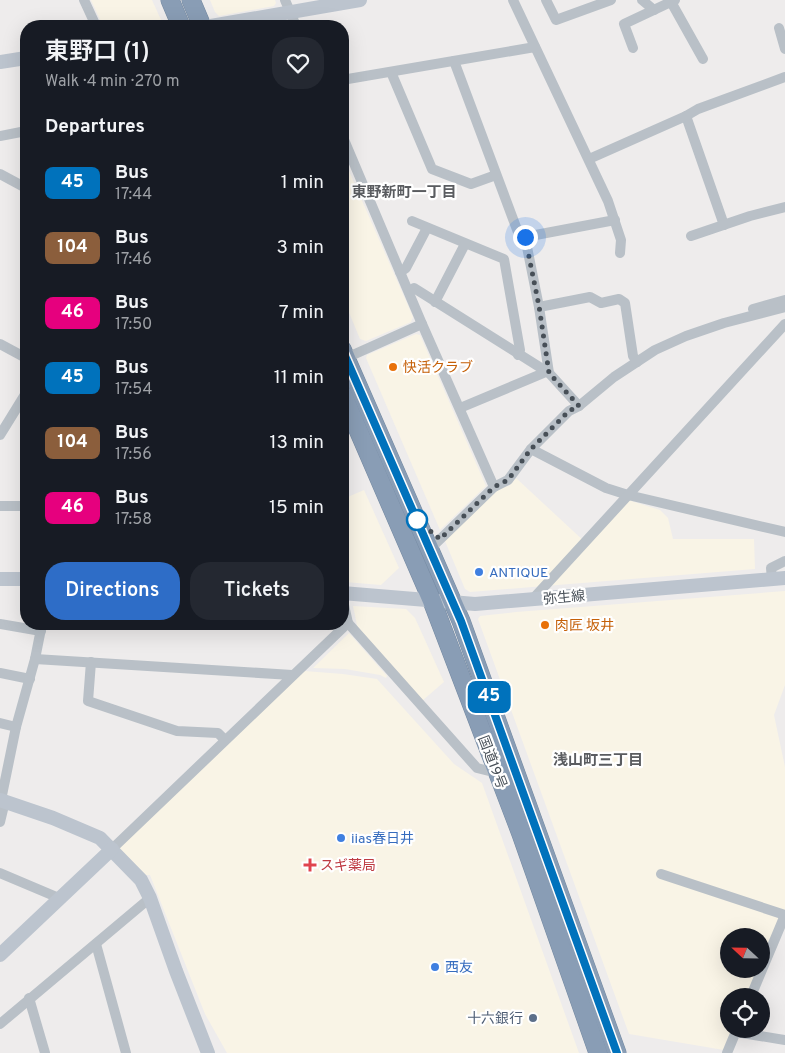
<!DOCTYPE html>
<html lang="en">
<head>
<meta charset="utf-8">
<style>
  body { margin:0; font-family:Overpass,"Noto Sans JP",sans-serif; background:#242831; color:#f1f3f6; height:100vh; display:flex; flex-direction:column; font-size:19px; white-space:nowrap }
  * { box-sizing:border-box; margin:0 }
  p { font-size:16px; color:#9ea1a6 }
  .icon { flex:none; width:28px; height:28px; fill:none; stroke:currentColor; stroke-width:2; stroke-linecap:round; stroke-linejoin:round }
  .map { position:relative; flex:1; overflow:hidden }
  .drawer { position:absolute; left:20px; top:20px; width:329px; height:610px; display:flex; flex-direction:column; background:#171b24; border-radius:20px; box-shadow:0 5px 20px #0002 }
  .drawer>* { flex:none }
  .badge { padding:0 10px; border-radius:8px; font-size:18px; line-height:32px }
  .needle { width:32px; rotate:292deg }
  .fabs { position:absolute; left:720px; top:928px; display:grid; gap:10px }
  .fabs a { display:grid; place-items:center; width:50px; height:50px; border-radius:50%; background:#171b24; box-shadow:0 5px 20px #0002; font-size:25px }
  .you { position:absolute; width:25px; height:25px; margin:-12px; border:4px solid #fff; border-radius:50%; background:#1a73e8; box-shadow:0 0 0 8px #1a73e833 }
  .map>.badge { position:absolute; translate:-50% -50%; box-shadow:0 0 0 2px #fff }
  h2 { padding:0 25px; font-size:19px; line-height:45px }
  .round { display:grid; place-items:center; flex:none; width:52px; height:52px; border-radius:20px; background:#242831 }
  .summary { display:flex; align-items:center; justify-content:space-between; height:85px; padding:0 25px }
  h1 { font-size:24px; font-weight:600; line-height:38px }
  .cta { display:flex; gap:10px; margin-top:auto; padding:10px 25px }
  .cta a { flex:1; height:58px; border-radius:20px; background:#2e6dc7; color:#fff; font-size:20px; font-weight:600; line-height:58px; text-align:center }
  .cta a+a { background:#242831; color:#f1f3f6 }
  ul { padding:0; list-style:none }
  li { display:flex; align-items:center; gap:15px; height:65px; padding:0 25px }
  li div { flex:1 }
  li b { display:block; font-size:19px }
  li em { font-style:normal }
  li .badge { min-width:55px; font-weight:700; text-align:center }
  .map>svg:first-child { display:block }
</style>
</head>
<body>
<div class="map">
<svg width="785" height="1053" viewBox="0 0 785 1053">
  <rect width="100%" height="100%" fill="#eeecec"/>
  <g fill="#f9f4e6">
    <polygon points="91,0 152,0 162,22 159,26 103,26"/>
    <polygon points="210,0 275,0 276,3 274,6 219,16 215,12"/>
    <polygon points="342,155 413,317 411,322 366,341 360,339 343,298"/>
    <polygon points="416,334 420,335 486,486 440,530 366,358 367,355"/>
    <polygon points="516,478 586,543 628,500 660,510 668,518 673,539 754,539 755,569 470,592 465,589 445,541 500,487 509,486"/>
    <polygon points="364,490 399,568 381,585 345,582 343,575 343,499"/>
    <polygon points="785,591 785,685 774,715 785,767 785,911 761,964 761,936 729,936 729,969 759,969 747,996 729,996 729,1029 734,1029 724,1050 629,1034 478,619 480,616 516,612"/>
    <polygon points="353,606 406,609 415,618 444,682 422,701 358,630"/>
    <polygon points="349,633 387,676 386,678 380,675 345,669 313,668"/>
    <polygon points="304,671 343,674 377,679 454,764 482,783 579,1053 227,1053 205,1014 150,875 146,875 119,849 119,846"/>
  </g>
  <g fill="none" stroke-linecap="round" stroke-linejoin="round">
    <defs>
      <g id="highway">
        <polyline points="170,0 181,26"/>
        <polyline points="191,0 202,26"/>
        <polyline points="342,349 461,621 617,1053"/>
        <polyline points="342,393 432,601 521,834 598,1053"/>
      </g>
    </defs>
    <use href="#highway" stroke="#7489a1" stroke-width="19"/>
    <g stroke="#b9c0c7" stroke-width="10">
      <polyline points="84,0 96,26"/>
      <polyline points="285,0 296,26"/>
      <polyline points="513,0 608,201 621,240 620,253"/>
      <polyline points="546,0 556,20 611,0"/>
      <polyline points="642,0 654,10"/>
      <polyline points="670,0 703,59"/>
      <polyline points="779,28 785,49"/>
      <polyline points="633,48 624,24 675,0"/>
      <polyline points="454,61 519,235 525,237 615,220"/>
      <polyline points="391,72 432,169 471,184 496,175"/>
      <polyline points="342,80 535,47"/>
      <polyline points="686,116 724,225"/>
      <polyline points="342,135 422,324 494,487"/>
      <polyline points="0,136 26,131"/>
      <polyline points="589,159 686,116 698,109 785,77"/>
      <polyline points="0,174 26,188"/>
      <polyline points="412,221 504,259 520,350 518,355"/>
      <polyline points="691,236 750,216 785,207"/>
      <polyline points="525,237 539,307 549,373"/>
      <polyline points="400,272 406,268 427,228"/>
      <polyline points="409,291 414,288 549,373 579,406"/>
      <polyline points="435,302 465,244"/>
      <polyline points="539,307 590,297 601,303 619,299 625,303 633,356 637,362"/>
      <polyline points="753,309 785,300"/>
      <polyline points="0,344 26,358"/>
      <polyline points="346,358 422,324"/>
      <polyline points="460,408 546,372"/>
      <polyline points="0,435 26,393"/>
      <polyline points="531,449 606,488 628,495 785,532"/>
      <polyline points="0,506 26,506"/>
      <polyline points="430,549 494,487 508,480 531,449 569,411 579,406 614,377 655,350 686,336 724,323 785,307"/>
      <polyline points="772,579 771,568 785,561"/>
      <polyline points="342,596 348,623 477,768 497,773"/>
      <polyline points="532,600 785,324"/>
      <polyline points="0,624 41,631"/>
      <polyline points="35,659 292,675"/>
      <polyline points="91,662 88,701 177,731 218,733 225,740"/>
      <polyline points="0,673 30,679"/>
      <polyline points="0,723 16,727"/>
      <polyline points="1,800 16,727 35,659 42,624"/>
      <polyline points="0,822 5,801"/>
      <polyline points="112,849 348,623"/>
      <polyline points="0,873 59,898"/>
      <polyline points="661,874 785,915"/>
      <polyline points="96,944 126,1053"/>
      <polyline points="751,996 785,915"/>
      <polyline points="29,998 45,1053"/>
      <polyline points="0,1024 150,898"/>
      <polyline points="736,1032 785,1040"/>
      <polyline points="727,1053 737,1029"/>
    </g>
    <g stroke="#bcc4ce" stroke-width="14">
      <polyline points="211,26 360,0"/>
      <polyline points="0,62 26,58"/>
      <polyline points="0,579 26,579"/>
      <polyline points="342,593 475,604 785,578"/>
      <polyline points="0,800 53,818 100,838 141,880 150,898 176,971 208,1053"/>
      <polyline points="0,955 112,849"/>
    </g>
    <use href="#highway" stroke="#899db5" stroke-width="18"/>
  </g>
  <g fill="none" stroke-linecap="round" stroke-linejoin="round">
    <defs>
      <polyline id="line" points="342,349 461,621 617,1053"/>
    </defs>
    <use href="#line" stroke="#fff" stroke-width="11"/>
    <use href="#line" stroke="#0072bc" stroke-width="8"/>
    <polyline stroke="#474f57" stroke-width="5" stroke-dasharray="0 9" points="417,520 440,539 494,487 508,480 531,449 569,411 579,406 549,373 539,306 525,237"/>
  </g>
  <g fill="#e8710a" stroke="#fff" stroke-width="2">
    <circle cx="393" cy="367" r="5"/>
    <circle cx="545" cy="625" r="5"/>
  </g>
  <circle fill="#fff" stroke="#0072bc" stroke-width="2.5" cx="417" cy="520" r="10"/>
  <g fill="#3f7fe0" stroke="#fff" stroke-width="2">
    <circle cx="479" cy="572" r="5"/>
    <circle cx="341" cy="838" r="5"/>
    <circle cx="435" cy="967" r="5"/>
  </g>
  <path fill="#e0444e" stroke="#fff" stroke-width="2" d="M307.5 857.5h5v5h5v5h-5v5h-5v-5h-5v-5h5z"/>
  <circle fill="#5c6f8a" stroke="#fff" stroke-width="2" cx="533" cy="1018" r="5"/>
  <g text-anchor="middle" stroke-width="4.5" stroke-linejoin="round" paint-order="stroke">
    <g font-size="14" fill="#c56008" stroke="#fff" text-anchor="start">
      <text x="403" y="372">快活クラブ</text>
      <text x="555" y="630">肉匠 坂井</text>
    </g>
    <g font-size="14" fill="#366cbe" stroke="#fff" text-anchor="start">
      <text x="489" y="577">ANTIQUE</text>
      <text x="351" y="843">iias春日井</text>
      <text x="445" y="972">西友</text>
    </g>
    <g font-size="14" fill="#474f57" stroke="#fff">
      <text transform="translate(564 597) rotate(-5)" y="5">弥生線</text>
      <text transform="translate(493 762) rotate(69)" y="5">国道19号</text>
    </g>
    <g font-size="14" fill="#be3a42" stroke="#fff" text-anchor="start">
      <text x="320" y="870">スギ薬局</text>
    </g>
    <g font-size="14" fill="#4e5e75" stroke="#fff" text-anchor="end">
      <text x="523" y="1023">十六銀行</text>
    </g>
    <g font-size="15" font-weight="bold" fill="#5a5c60" stroke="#fff">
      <text x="404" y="197">東野新町一丁目</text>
      <text x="598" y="765">浅山町三丁目</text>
    </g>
  </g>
</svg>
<div class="fabs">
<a><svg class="needle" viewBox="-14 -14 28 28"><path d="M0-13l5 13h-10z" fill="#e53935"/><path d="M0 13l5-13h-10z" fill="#9ea1a6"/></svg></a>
<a><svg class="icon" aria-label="locate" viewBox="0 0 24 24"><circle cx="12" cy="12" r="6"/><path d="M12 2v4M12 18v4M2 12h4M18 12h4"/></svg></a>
</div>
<div class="you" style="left:525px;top:237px"></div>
<b class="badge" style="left:489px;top:697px;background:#0072bc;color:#fff">45</b>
<section class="drawer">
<div class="summary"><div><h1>東野口 (1)</h1><p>Walk · 4 min · 270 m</p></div><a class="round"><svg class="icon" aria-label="heart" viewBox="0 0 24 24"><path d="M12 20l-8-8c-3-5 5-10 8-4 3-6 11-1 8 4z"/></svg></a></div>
<h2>Departures</h2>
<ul>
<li><span class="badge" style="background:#0072bc;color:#fff">45</span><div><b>Bus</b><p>17:44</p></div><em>1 min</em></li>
<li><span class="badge" style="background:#8b5e3c;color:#fff">104</span><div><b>Bus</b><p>17:46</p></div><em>3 min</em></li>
<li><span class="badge" style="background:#e6007e;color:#fff">46</span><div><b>Bus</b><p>17:50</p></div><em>7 min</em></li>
<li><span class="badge" style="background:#0072bc;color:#fff">45</span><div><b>Bus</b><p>17:54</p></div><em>11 min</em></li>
<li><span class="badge" style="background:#8b5e3c;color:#fff">104</span><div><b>Bus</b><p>17:56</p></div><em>13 min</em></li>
<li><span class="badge" style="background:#e6007e;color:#fff">46</span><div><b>Bus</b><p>17:58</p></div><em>15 min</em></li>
</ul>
<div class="cta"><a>Directions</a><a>Tickets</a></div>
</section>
</div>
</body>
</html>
